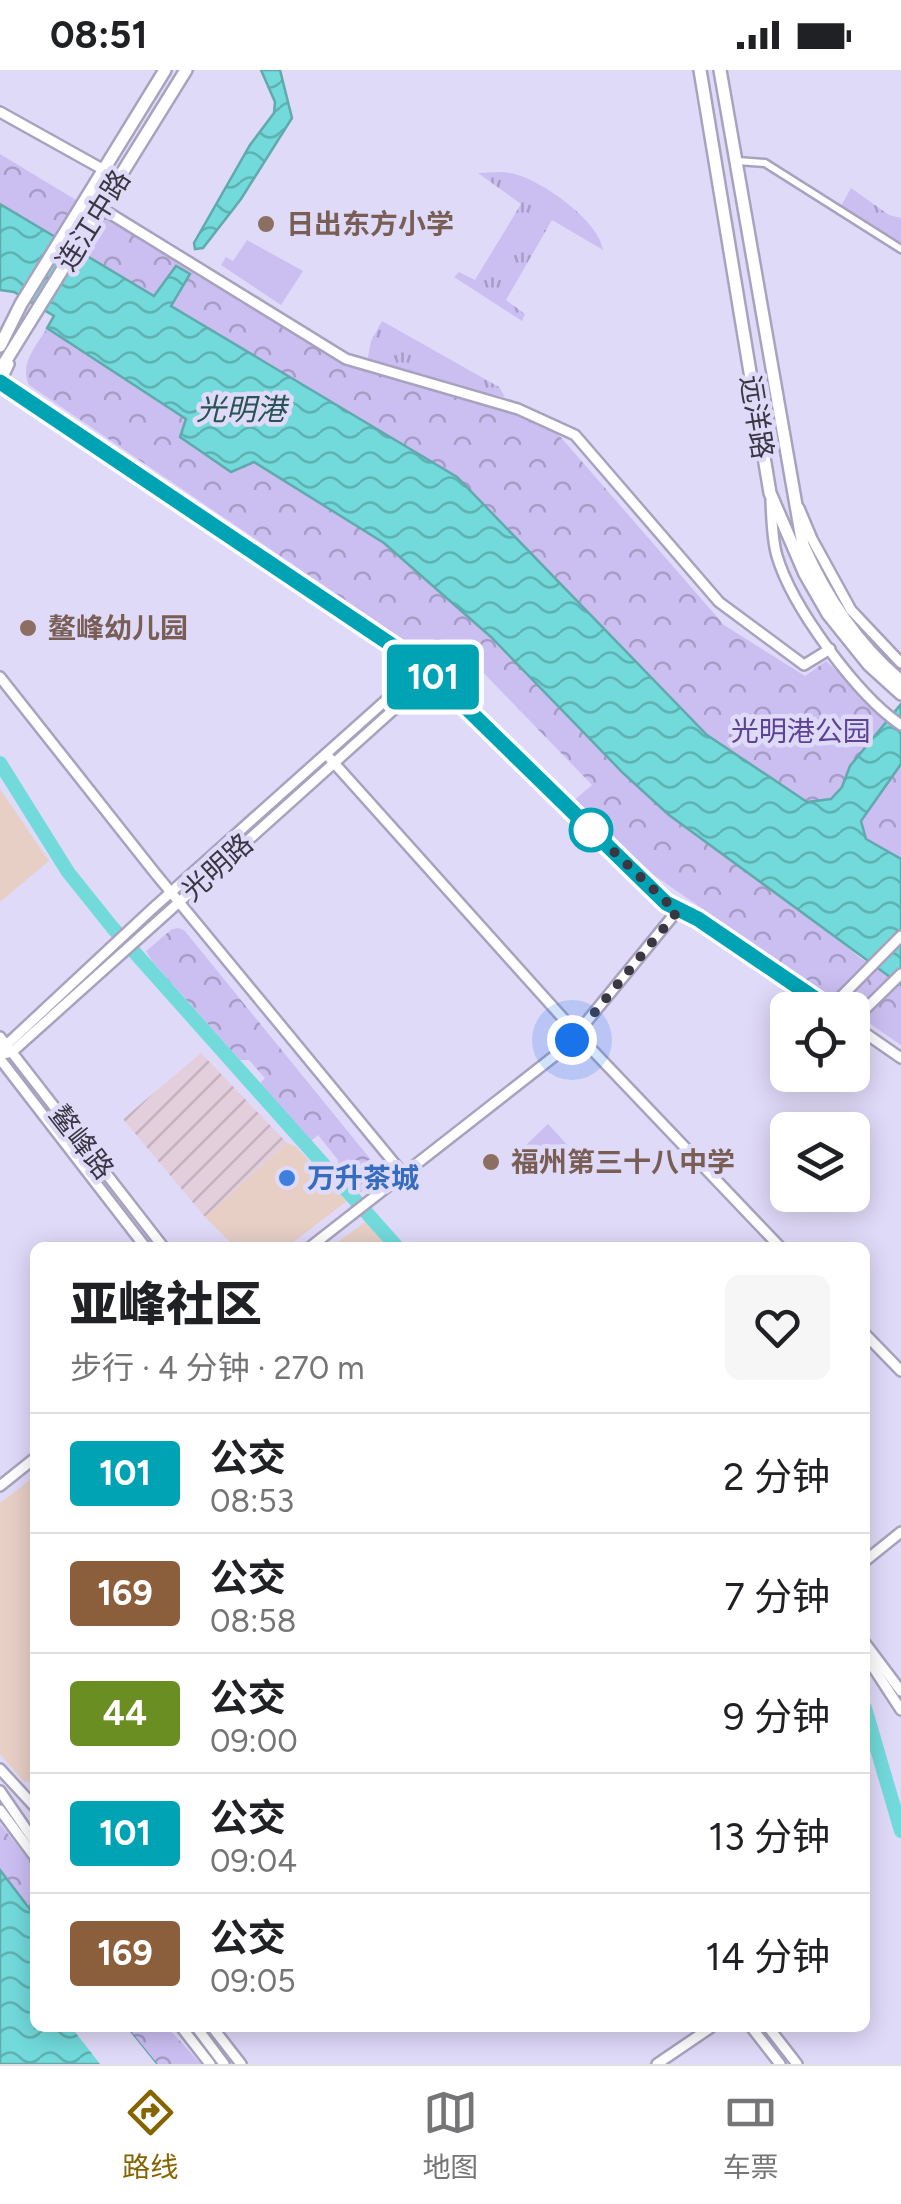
<!DOCTYPE html>
<html lang="zh">
<head>
<meta charset="utf-8">
<style>
  body { margin:0; font-family:Figtree,"Noto Sans SC",sans-serif; background:#f6f6f6; color:#202124; height:100vh; display:flex; flex-direction:column; font-size:38px; white-space:nowrap }
  * { box-sizing:border-box; margin:0 }
  p { font-size:32px; color:#757577 }
  .icon { flex:none; width:55px; height:55px; fill:none; stroke:currentColor; stroke-width:2; stroke-linecap:round; stroke-linejoin:round }
  .map { position:relative; flex:1; overflow:hidden }
  .drawer { position:absolute; left:30px; top:1172px; width:840px; height:790px; display:flex; flex-direction:column; background:#fff; border-radius:15px; box-shadow:0 5px 25px #0003 }
  .drawer>* { flex:none }
  .badge { padding:0 20px; border-radius:8px; font-size:35px; line-height:65px }
  .tools { position:absolute; left:770px; top:922px; display:grid; gap:20px }
  .tools a { display:grid; place-items:center; width:100px; height:100px; border-radius:15px; background:#fff; box-shadow:0 5px 25px #0003; font-size:50px }
  .you { position:absolute; width:50px; height:50px; margin:-25px; border:8px solid #fff; border-radius:50%; background:#1a73e8; box-shadow:0 0 0 15px #1a73e833 }
  .map>.badge { position:absolute; translate:-50% -50%; box-shadow:0 0 0 5px #fff }
  .round { display:grid; place-items:center; flex:none; width:105px; height:105px; border-radius:15px; background:#f6f6f6 }
  .headline { display:flex; align-items:center; justify-content:space-between; height:170px; padding:0 40px }
  h1 { font-size:48px; font-weight:800; line-height:75px }
  ul { padding:0; list-style:none }
  li { display:flex; align-items:center; gap:30px; height:120px; padding:0 40px; border-top:2px solid #e0e0e0 }
  li div { flex:1 }
  li b { display:block; font-size:38px }
  li em { font-style:normal }
  li .badge { min-width:110px; font-weight:700; text-align:center }
  .status { display:flex; justify-content:space-between; align-items:center; height:70px; padding:0 50px; background:#fff; direction:ltr }
  .status svg { height:28px; fill:currentColor }
  .dock { display:flex; justify-content:space-around; align-items:center; height:140px; border-top:2px solid #e0e0e0; background:#fff; font-size:28px; color:#757577 }
  .dock a { display:grid; justify-items:center; gap:5px }
  .dock .current { color:#866400 }
  .map>svg:first-child { display:block }
</style>
</head>
<body>
<div class="status"><b>08:51</b><svg viewBox="0 0 49 12"><path d="M0 12V9h3v3zM5 12V6h3v6zM10 12V3h3v9zM15 12V0h3v12zM26 1h20v11H26zM47 4h2v5h-2z"/></svg></div>
<div class="map">
<svg width="901" height="1994" viewBox="0 0 901 1994">
  <defs>
    <pattern id="industrial-furrows" width="10" height="10" patternUnits="userSpaceOnUse" patternTransform="scale(2.5)"><rect width="10" height="10" fill="#e3cedc"/><path d="M-1 1l2-2M0 10L10 0M9 11l2-2" fill="none" stroke="#c4b2be"/></pattern>
    <pattern id="grass-tufts" width="24" height="20" patternUnits="userSpaceOnUse" patternTransform="scale(2.5)"><rect width="24" height="20" fill="#cbbff2"/><path d="M3 7l-1-3M5 7V3M7 7l1-3M15 17l-1-3M17 17v-4M19 17l1-3" fill="none" stroke="#a69cc6"/></pattern>
    <pattern id="park-crowns" width="20" height="18" patternUnits="userSpaceOnUse" patternTransform="scale(2.5)"><rect width="20" height="18" fill="#cbbff2"/><path d="M2 6a3 3 0 1 1 6 0M12 15a3 3 0 1 1 6 0" fill="none" stroke="#a69cc6"/></pattern>
    <pattern id="water-waves" width="16" height="10" patternUnits="userSpaceOnUse" patternTransform="scale(2.5)"><rect width="16" height="10" fill="#72dadb"/><path d="M0 5q4-4 8 0t8 0" fill="none" stroke="#5fb2b3"/></pattern>
  </defs>
  <rect width="100%" height="100%" fill="#e0daf9"/>
  <g fill="#e7cfc6">
    <polygon points="0,719 49,791 0,832"/>
    <polygon points="287,1073 296,1077 347,1131 287,1177 235,1177 205,1147"/>
    <polygon points="365,1152 388,1177 331,1177"/>
    <polygon points="35,1406 35,1711 24,1712 0,1684 0,1433"/>
  </g>
  <polygon fill="url(#industrial-furrows)" points="201,983 287,1073 205,1147 123,1049"/>
  <g fill="url(#grass-tufts)">
    <path d="M478,103c10,0 22,-2 32,0 28,4 90,48 93,77l-51,-30 -46,80 19,14 -3,7 -68,-44 5,-5 16,8 46,-76z"/>
    <polygon points="851,118 889,145 901,148 901,172 884,165 841,136"/>
    <polygon points="382,251 499,317 505,327 453,317 367,292 371,271"/>
  </g>
  <g fill="url(#park-crowns)">
    <polygon points="0,84 347,294 524,345 558,364 724,555 805,606 826,591 888,648 850,696 842,717 831,729 807,732 707,666 457,407 0,134"/>
    <path d="M47,258l337,215 475,414 42,28v60l-246,-169 -82,-75 19,-16 -123,-127 -24,-6 -13,7 -403,-274c-10,-21 7,-39 18,-57z"/>
    <polygon points="901,694 901,789 866,769 861,750"/>
    <polygon points="178,858 184,860 376,1096 377,1110 361,1122 338,1100 338,1090 318,1065 311,1071 260,1013 265,1008 249,990 240,990 152,891 146,881 172,859"/>
    <polygon points="0,1754 35,1797 35,1846 0,1800"/>
    <polygon points="127,1958 168,1958 201,1994 156,1994"/>
  </g>
  <g fill="#cbbff2">
    <polygon points="247,170 303,201 281,235 221,195 226,187 233,191"/>
    <polygon points="548,1054 573,1081 551,1102 526,1075"/>
  </g>
  <g fill="url(#water-waves)" stroke="#61a9ad" stroke-width="2.5">
    <polygon points="261,0 280,0 292,48 241,129 203,178 195,179 194,173 250,75 274,43 275,32"/>
    <polygon points="0,134 154,226 176,196 190,204 171,236 457,407 707,665 807,732 831,729 842,717 850,696 901,634 901,694 861,751 866,769 901,789 901,915 669,745 623,703 491,567 384,473 254,392 231,402 180,367 186,349 47,258 54,246 14,222 0,220"/>
    <polygon points="0,1800 35,1846 35,1958 127,1958 156,1994 0,1994"/>
  </g>
  <polygon fill="#e0daf9" points="72,1958 127,1958 156,1994 100,1994"/>
  <g fill="none" stroke-linecap="round" stroke-linejoin="round">
    <g stroke="#72dadb" stroke-width="14">
      <polyline points="0,693 68,802 112,857 398,1178"/>
      <polyline points="865,1638 901,1761"/>
    </g>
    <defs>
      <polyline id="street" points="738,91 765,93 901,179"/>
      <g id="secondary">
        <polyline points="0,42 104,100"/>
        <polyline points="101,138 346,289 518,339 575,365 719,532 804,595 830,579"/>
        <polyline points="9,294 0,313 396,578 450,622 666,833 698,849 832,940"/>
        <path d="M771,431c1,18 1,38 6,55 15,51 80,139 124,169"/>
        <polyline points="799,438 812,469 851,540 901,593"/>
        <polyline points="0,607 155,803 404,1105"/>
        <polyline points="326,684 578,965 781,1178"/>
        <polyline points="830,938 901,866"/>
        <polyline points="852,952 901,904"/>
        <polyline points="852,954 901,988"/>
        <polyline points="1,980 151,840 422,598"/>
        <polyline points="0,985 12,982 431,606"/>
        <polyline points="309,1178 566,977 677,841"/>
        <polyline points="865,1264 901,1301"/>
        <polyline points="0,1416 35,1388"/>
        <polyline points="865,1491 901,1462"/>
        <polyline points="865,1573 901,1621"/>
        <polyline points="865,1585 901,1640"/>
        <polyline points="0,1699 35,1737"/>
        <polyline points="0,1721 35,1772"/>
        <polyline points="0,1740 35,1787"/>
        <polyline points="182,1958 210,1994"/>
        <polyline points="197,1958 224,1994"/>
        <polyline points="213,1958 241,1994"/>
        <polyline points="657,1994 710,1958"/>
      </g>
      <g id="primary">
        <polyline points="0,967 164,1178"/>
        <polyline points="0,989 146,1178"/>
        <polyline points="752,1958 780,1994"/>
        <polyline points="769,1958 797,1994"/>
      </g>
      <g id="highway">
        <polyline points="700,0 770,423 805,504 828,544 869,595 901,624"/>
        <path d="M720,0l83,475c23,52 55,100 98,136"/>
        <polyline points="0,276 21,234 165,0"/>
        <polyline points="0,300 186,0"/>
      </g>
    </defs>
    <use href="#street" stroke="#a9a2bf" stroke-width="11"/>
    <use href="#secondary" stroke="#a9a2bf" stroke-width="14"/>
    <use href="#primary" stroke="#a9a2bf" stroke-width="14"/>
    <use href="#highway" stroke="#a9a2bf" stroke-width="16"/>
    <use href="#street" stroke="#fff" stroke-width="6"/>
    <use href="#secondary" stroke="#fff" stroke-width="9"/>
    <use href="#primary" stroke="#fff" stroke-width="9"/>
    <use href="#highway" stroke="#fff" stroke-width="11"/>
  </g>
  <g fill="none" stroke-linecap="round" stroke-linejoin="round">
    <defs>
      <polyline id="line" points="0,312 396,578 450,622 666,833 698,849 832,940"/>
    </defs>
    <use href="#line" stroke="#fff" stroke-width="22"/>
    <use href="#line" stroke="#00a3b4" stroke-width="15"/>
    <polyline stroke="#3a3743" stroke-width="10" stroke-dasharray="0 18" points="572,970 677,842 584,753 591,760"/>
  </g>
  <g fill="#8d6e63" stroke="#e0daf9" stroke-width="4">
    <circle cx="266" cy="154" r="10"/>
    <circle cx="28" cy="558" r="10"/>
    <circle cx="491" cy="1092" r="10"/>
  </g>
  <circle fill="#fff" stroke="#00a3b4" stroke-width="5" cx="591" cy="760" r="20"/>
  <circle fill="#3f7fe0" stroke="#e0daf9" stroke-width="4" cx="287" cy="1108" r="10"/>
  <g text-anchor="middle" stroke-width="9" stroke-linejoin="round" paint-order="stroke">
    <g font-size="28" fill="#3a3743" stroke="#e0daf9">
      <text transform="translate(93 150) rotate(-58)" y="10">连江中路</text>
      <text transform="translate(757 347) rotate(81)" y="10">远洋路</text>
      <text transform="translate(217 797) rotate(-42)" y="10">光明路</text>
      <text transform="translate(82 1072) rotate(52)" y="10">鳌峰路</text>
    </g>
    <g font-size="28" font-weight="bold" fill="#785e54" stroke="#e0daf9" text-anchor="start">
      <text x="286" y="164">日出东方小学</text>
      <text x="48" y="568">鳌峰幼儿园</text>
      <text x="511" y="1102">福州第三十八中学</text>
    </g>
    <g font-size="28" fill="#5c4393" stroke="#e0daf9">
      <text x="801" y="671">光明港公园</text>
    </g>
    <g font-size="28" font-weight="bold" fill="#366cbe" stroke="#e0daf9" text-anchor="start">
      <text x="307" y="1118">万升茶城</text>
    </g>
    <g font-size="30" font-style="italic" fill="#275556" stroke="#e0daf9">
      <text x="241" y="350">光明港</text>
    </g>
  </g>
</svg>
<div class="tools">
<a><svg class="icon" aria-label="locate" viewBox="0 0 24 24"><circle cx="12" cy="12" r="6"/><path d="M12 2v4M12 18v4M2 12h4M18 12h4"/></svg></a>
<a><svg class="icon" aria-label="layers" viewBox="0 0 24 24"><path d="M12 4l9 5-9 5-9-5zM3 14l9 5 9-5"/></svg></a>
</div>
<div class="you" style="left:572px;top:970px"></div>
<b class="badge" style="left:433px;top:607px;background:#00a3b4;color:#fff">101</b>
<section class="drawer">
<div class="headline"><div><h1>亚峰社区</h1><p>步行 · 4 分钟 · 270 m</p></div><a class="round"><svg class="icon" aria-label="heart" viewBox="0 0 24 24"><path d="M12 20l-8-8c-3-5 5-10 8-4 3-6 11-1 8 4z"/></svg></a></div>
<ul>
<li><span class="badge" style="background:#00a3b4;color:#fff">101</span><div><b>公交</b><p>08:53</p></div><em>2 分钟</em></li>
<li><span class="badge" style="background:#8b5e3c;color:#fff">169</span><div><b>公交</b><p>08:58</p></div><em>7 分钟</em></li>
<li><span class="badge" style="background:#6b8e23;color:#fff">44</span><div><b>公交</b><p>09:00</p></div><em>9 分钟</em></li>
<li><span class="badge" style="background:#00a3b4;color:#fff">101</span><div><b>公交</b><p>09:04</p></div><em>13 分钟</em></li>
<li><span class="badge" style="background:#8b5e3c;color:#fff">169</span><div><b>公交</b><p>09:05</p></div><em>14 分钟</em></li>
</ul>
</section>
</div>
<nav class="dock">
<a class="current"><svg class="icon" aria-label="directions" viewBox="0 0 24 24"><path d="M12 3l9 9-9 9-9-9zM9 14v-3h6M13 9l2 2-2 2"/></svg>路线</a>
<a><svg class="icon" aria-label="map" viewBox="0 0 24 24"><path d="M3 6l6-2 6 2 6-2v14l-6 2-6-2-6 2zM9 4v14M15 6v14"/></svg>地图</a>
<a><svg class="icon" aria-label="tickets" viewBox="0 0 24 24"><path d="M3 7h18v10H3zM15 7v10"/></svg>车票</a>
</nav>
</body>
</html>
